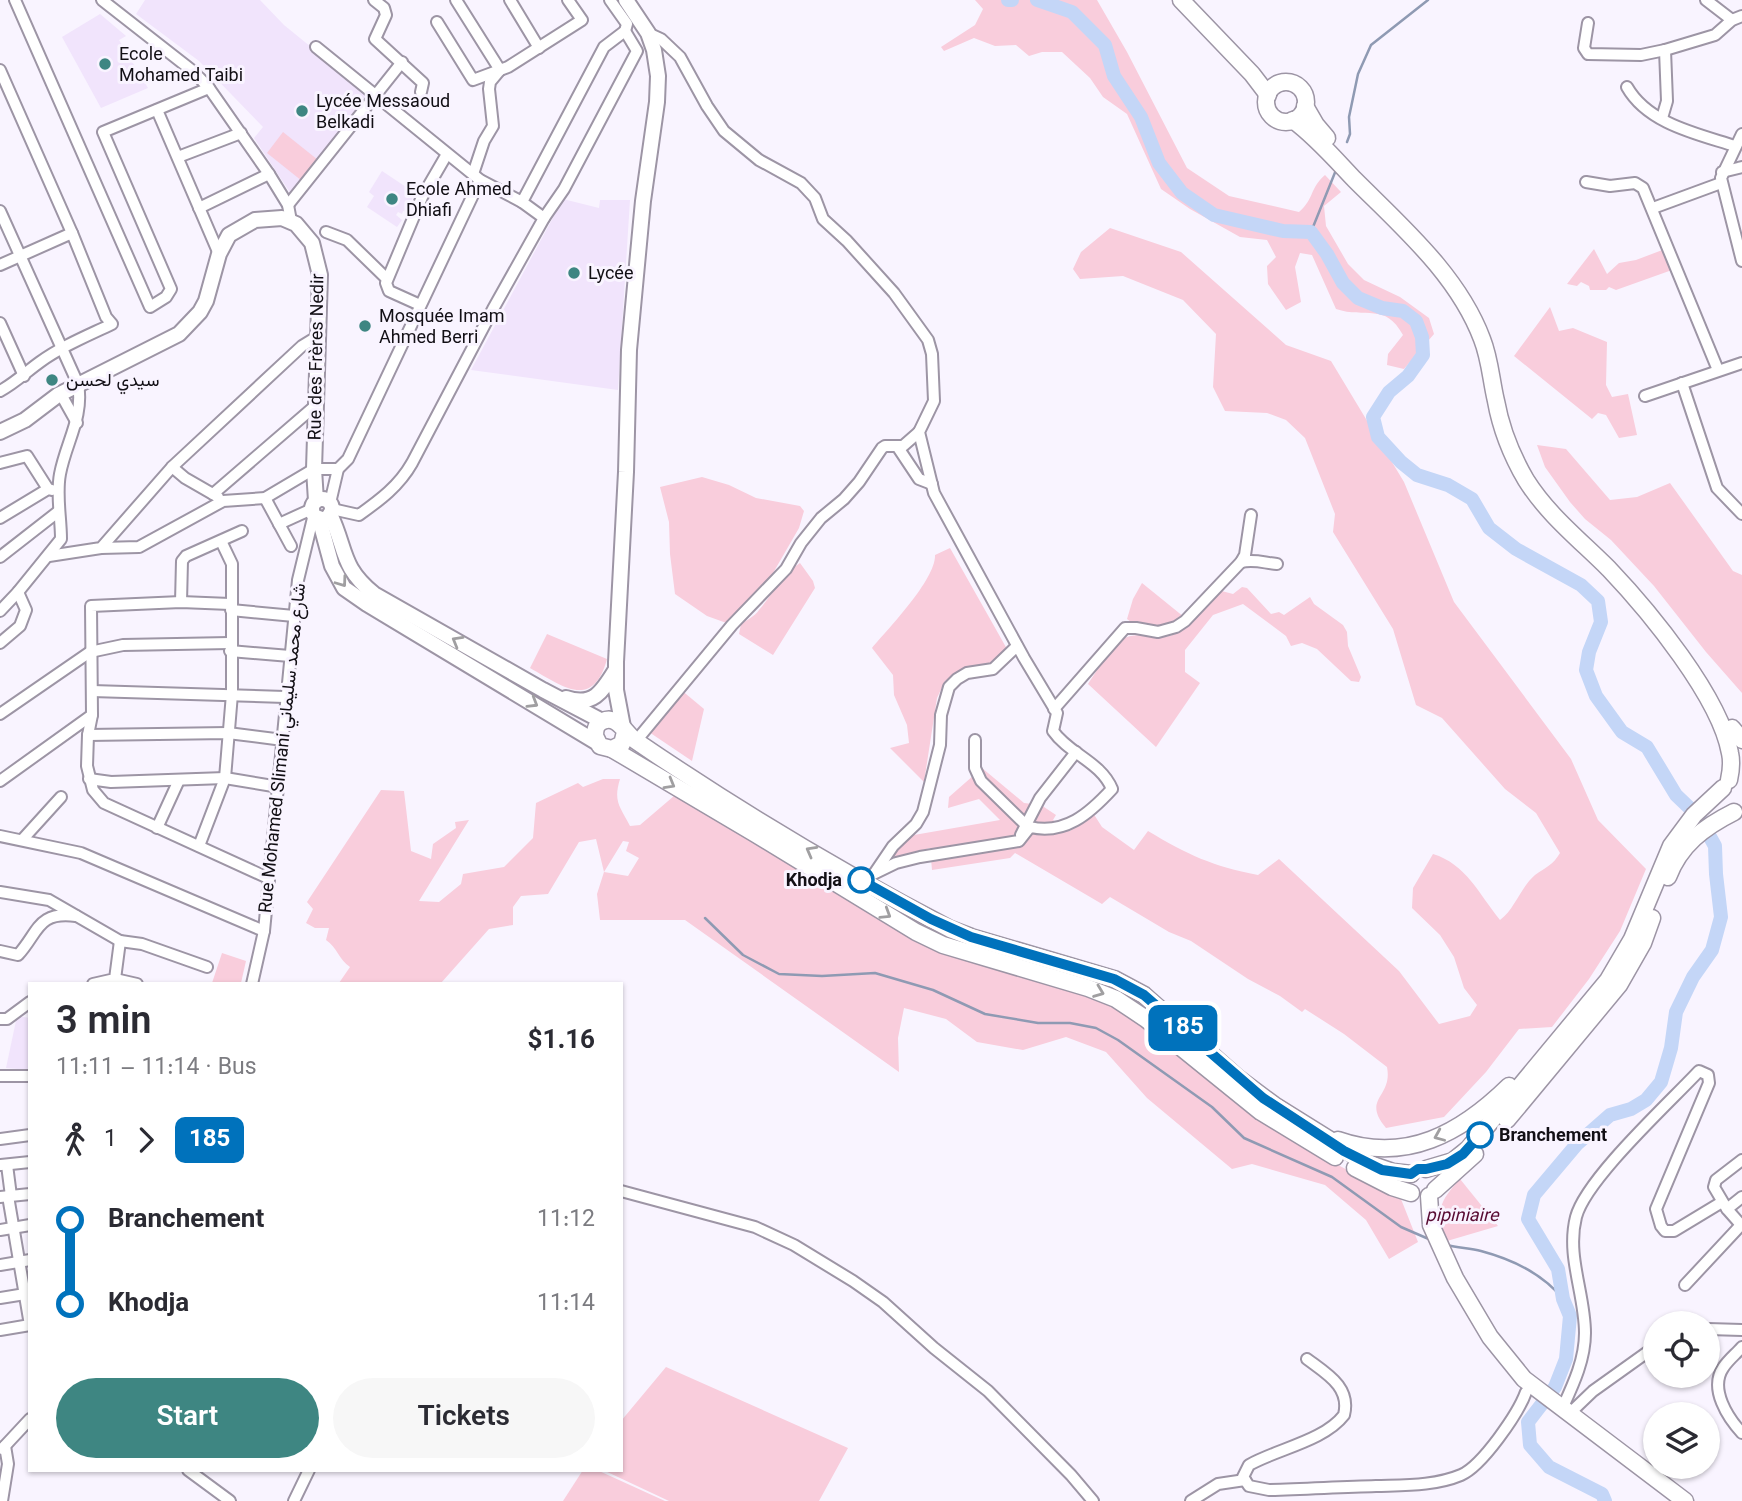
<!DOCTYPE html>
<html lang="en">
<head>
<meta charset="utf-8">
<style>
  body { margin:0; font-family:Georgia,Vazirmatn,serif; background:#f7f7f7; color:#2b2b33; height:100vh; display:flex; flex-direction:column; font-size:26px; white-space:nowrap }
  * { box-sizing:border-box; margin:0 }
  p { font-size:23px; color:#7c7c81 }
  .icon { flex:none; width:38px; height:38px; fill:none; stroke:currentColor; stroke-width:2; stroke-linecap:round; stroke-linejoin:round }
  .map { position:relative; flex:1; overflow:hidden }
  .side { position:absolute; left:28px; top:982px; width:595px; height:490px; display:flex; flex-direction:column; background:#fff; border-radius:0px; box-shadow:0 2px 5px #0004 }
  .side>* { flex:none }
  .badge { padding:0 14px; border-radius:10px; font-size:24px; line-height:46px }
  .buttons { position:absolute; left:1643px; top:1311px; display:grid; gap:14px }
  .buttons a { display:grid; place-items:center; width:77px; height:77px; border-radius:50%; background:#fff; box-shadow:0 2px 5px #0004; font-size:35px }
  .map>.badge { position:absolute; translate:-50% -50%; box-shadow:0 0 0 4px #fff }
  .legs { display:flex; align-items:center; gap:10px; height:77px; padding:0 28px; font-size:23px }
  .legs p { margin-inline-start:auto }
  .head { display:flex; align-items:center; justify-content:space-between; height:119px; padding:0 28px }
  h1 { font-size:38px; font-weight:600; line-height:52px }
  .cta { display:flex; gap:14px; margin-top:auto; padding:14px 28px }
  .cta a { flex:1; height:80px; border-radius:42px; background:#3e8682; color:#fff; font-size:28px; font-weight:600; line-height:80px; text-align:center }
  .cta a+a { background:#f7f7f7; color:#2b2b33 }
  ul { padding:0 28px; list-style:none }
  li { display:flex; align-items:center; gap:24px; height:84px; font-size:26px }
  li i { display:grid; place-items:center; width:10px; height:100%; margin:0 9px; background:currentColor }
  li i::after { content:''; width:18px; height:18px; margin:-9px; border:5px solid; border-radius:50%; background:#fff }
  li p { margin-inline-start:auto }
  li:first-child i { background:linear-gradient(#0000 50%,currentColor 0) }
  li:last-child i { background:linear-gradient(currentColor 50%,#0000 0) }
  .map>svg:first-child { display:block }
</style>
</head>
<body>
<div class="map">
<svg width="1742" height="1501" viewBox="0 0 1742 1501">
  <rect width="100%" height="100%" fill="#f9f4ff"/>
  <g fill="#f1e4fc">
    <polygon points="145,0 260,0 284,25 370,95 293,197 254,138 263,127 199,61 136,14"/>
    <polygon points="100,14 126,36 119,40 148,88 101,108 62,37"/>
    <polygon points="382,171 415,193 406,212 403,211 402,214 398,212 396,215 402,220 397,227 367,207 374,196 369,192"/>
    <polygon points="563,199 599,208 600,200 630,200 618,390 471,370"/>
    <polygon points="17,1016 30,1018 30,1070 6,1068"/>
  </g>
  <g fill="#f9cddc" fill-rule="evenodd">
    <path d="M975,0h122l30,52 60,116 42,28 70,16c16,-14 10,-23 26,-37l16,17 -17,14 2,20 22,38 16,16 36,17 29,21 5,16 -30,35 -17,-4 1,-11 15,-19c-18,-33 -37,-16 -67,-26l-24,-54 -12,-2 -5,14 6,35 -15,8 -18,-26 -1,-18 9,-9 -9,-17 -27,-3 -50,-28 -29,-20 -34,-75 -24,-17 -13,-19 -28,-26h-20l-13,4 -13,-11 -21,1 -21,-8 -30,13 -3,-4 34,-22 8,-16z"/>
    <polygon points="283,132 318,160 302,181 267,153"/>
    <path d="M1110,228l71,24 105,93 45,16 73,121 50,120 117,157 27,61 48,49 -26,62 -31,48 -37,48 -33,2 -33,43 -42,45 -58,11c-25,-30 7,-30 1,-61l-43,-33 -39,-25 -3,3 -22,-16 -32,-17 -57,-38 -22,-9 -59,-35 -8,7 -87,-51 -5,5 -78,12 -2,-22 -40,10 6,-10 18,-13 86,-15 -21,-21 -31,9 1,-11 33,-29 42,35 17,2 15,10 -3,5 17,11 23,-18 9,14 32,23 14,-19c40,24 64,35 110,44l21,-16 120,112 40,53 31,-8 7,-11 -13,-17 -10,-31 -14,-22 -28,-27 1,-20 20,-34c33,10 46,40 67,66 15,-11 20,-32 35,-45 11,-8 18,-10 25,-22l-24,-40 -31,-24 -63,-71 -26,-13 -23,-76 -60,-97 2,-18 -30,-76 -19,-18 -19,-7 -42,-2 -12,-24 3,-53 -33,-34 -60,-24 -43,3 -7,-10 8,-17z"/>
    <polygon points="1594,249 1607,274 1619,263 1636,260 1665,249 1672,270 1616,290 1609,287 1606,290 1590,290 1589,286 1581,282 1577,286 1567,284"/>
    <polygon points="1550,307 1559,331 1573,328 1607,342 1606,385 1612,397 1628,394 1637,435 1619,438 1606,415 1598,413 1592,419 1514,356"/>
    <polygon points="1537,445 1566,449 1610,500 1637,497 1670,483 1733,571 1742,575 1742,693 1706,652 1654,586 1611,540 1585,519 1570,502 1545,467"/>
    <polygon points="702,477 729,485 756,498 800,506 804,511 799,528 769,580 732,625 707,616 675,594 670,554 669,522 660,487"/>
    <path d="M950,548l57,101 -19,15 -25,4 -18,13 -8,17 -13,84 -34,-34 19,-5 -2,-18 -13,-30 -1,-20 -21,-27c17,-20 64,-69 63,-93z"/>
    <path d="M800,563l13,18 2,7 -42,67 -34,-21 2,-10c6,-4 14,-8 18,-14 14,-16 23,-36 41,-47z"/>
    <path d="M1142,583l42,34c-17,13 -39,17 -57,2l6,-20z"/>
    <path d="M1242,587l5,1 24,26 8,-2 5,3 26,-18 4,7 29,21 4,7 1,14 13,31 -2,5 -8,-1 -34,-32 -15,-6 -11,3 -5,-10 -43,-32 -30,11 -28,35v22l15,11 -44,64 -68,-63c6,-9 25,-39 33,-44 16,-11 38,2 54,-6 17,-9 30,-30 43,-44l15,4z"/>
    <path d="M547,634l60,25c-14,52 -45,27 -77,9z"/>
    <polygon points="680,689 704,709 692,761 646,730"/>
    <path d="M603,779h17c-7,23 0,27 10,47l10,-1 41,-35 235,142 198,69 49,37 87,76 40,25 111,60 17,43 -29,17 -23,-39 -41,-35 -73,-21 -20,5 -85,-71 -41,-46 -40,-15 -43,13 -46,-8 -31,-23 -42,-11 -6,30 1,34 -214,-152h-85l-3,-26 7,-22 -8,-33 -17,3 -31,52 -27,2 -8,11v18l-24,4 -48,54h-102l11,-16c-11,-7 -13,-20 -24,-27l3,-12h-14l-9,-5 7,-14 -6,-7 74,-112 23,1 7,60 20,8 2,-15 23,-16 -1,-6 14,-2 -50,81 20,1 22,-18 2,-10 41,-7 29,-29 3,-35 42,-20 5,4zM623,841l6,1 -3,9 13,7 -11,18 -24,-4z"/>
    <polygon points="222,953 246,961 241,983 212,983"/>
    <path d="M1460,1179l38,47 -51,15c-12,-30 -8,-39 13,-62z"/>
    <polygon points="666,1367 848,1448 819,1501 669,1501 603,1470 621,1470 621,1421"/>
    <polygon points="583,1470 597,1470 665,1501 563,1501"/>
  </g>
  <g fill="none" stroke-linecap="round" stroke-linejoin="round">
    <g stroke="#8f9ab3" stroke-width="2.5">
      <polyline points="1347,142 1350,134 1349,117 1358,74 1371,45 1428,0"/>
      <polyline points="1311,232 1336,170"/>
      <polyline points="705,918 743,955 779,974 822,976 875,973 933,990 985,1014 1038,1023 1070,1023 1096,1028 1118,1040 1212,1107 1244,1138 1332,1177 1401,1227 1431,1240"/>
      <path d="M1447,1245c11,3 23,3 34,6 30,8 62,23 82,48"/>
    </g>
    <g stroke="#c4d6f7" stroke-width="14">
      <polyline points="1008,0 1012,0"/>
      <polyline points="1037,0 1072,12 1105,45 1114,76 1141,117 1159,163 1182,193 1214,215 1283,231 1311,232 1327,254 1343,283 1358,298 1382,308 1403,311 1416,321 1422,337 1423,355 1408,376 1389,392 1373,417 1378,437 1401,462 1417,475 1448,485 1472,499 1489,528 1516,549 1581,585 1598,601 1601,622 1589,652 1586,670 1596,696 1622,732 1647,747 1676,795 1699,817 1715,846 1716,874 1721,917 1712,950 1693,977 1676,1012 1671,1048 1661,1082 1646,1100 1631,1109 1610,1115 1577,1144 1534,1195 1528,1219 1558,1269 1563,1299 1570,1316 1566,1359 1555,1387 1528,1422 1530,1445 1549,1467 1602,1494 1605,1501"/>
    </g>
    <defs>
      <g id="minor">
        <polyline points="15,0 150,307 166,297 171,289 103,132 209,88"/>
        <polyline points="102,0 194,72 209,88 269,174 288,205 291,221"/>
        <polyline points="374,0 384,8 386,15 375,39 423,83 421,92"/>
        <polyline points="456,0 500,70"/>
        <polyline points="510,0 539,48"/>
        <polyline points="1706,0 1732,20"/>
        <polyline points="437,22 473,80 508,67 582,20 568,0"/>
        <polyline points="1588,23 1584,48 1588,54 1641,55 1665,50 1715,35 1732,20 1742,16"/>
        <path d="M648,33l13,6 19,18 27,49 17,25 35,29 42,23 14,15 8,21 24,22 47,52 34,47 4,14 2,47 -15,31 15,61 90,165 33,55 -4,18c16,23 48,31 59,58 -23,25 -47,46 -82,38l-11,14 -99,16 -24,6 -35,17"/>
        <polyline points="316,47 480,180 522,202"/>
        <path d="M0,70l72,163 34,84 6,7c-25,12 -50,22 -72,38 -14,10 -25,21 -40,29"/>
        <path d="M1627,87c21,37 71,47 108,59"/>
        <polyline points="157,110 219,254"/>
        <polyline points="1662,118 1667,101 1665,50"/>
        <polyline points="1742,134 1721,178 1742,261"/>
        <polyline points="178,157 241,133"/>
        <polyline points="1722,172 1742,167"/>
        <polyline points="473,174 484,141 493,126 489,89 490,82 500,70"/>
        <polyline points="1586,182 1610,186 1635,183 1643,188 1718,370"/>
        <polyline points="288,205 402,62"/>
        <polyline points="199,208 269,174"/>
        <polyline points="1653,208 1721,183"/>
        <path d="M0,211l78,173c6,33 -12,58 -18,90 -4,21 1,43 1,65l-43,53 -18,19"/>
        <polyline points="544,218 564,189 637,51 625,31"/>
        <polyline points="326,232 347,240 386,278"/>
        <polyline points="0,265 72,233"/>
        <polyline points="420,305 389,291 386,283 422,197 447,154"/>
        <polyline points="0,323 24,376"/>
        <polyline points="1682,383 1717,488 1742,514"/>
        <polyline points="58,395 63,398 77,423"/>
        <polyline points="1645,396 1742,363"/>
        <polyline points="897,446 919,479 932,484"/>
        <polyline points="0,463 27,456 48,489"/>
        <polyline points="172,467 185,478 218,497"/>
        <polyline points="213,494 315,406"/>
        <polyline points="265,498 291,546"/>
        <polyline points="330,503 338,469 348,459 480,180"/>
        <path d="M332,509l27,6c21,-15 40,-29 53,-52l81,-154 51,-91 -22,-16 82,-155 21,-16 2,-7 -17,-24"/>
        <polyline points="0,518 48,489 52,490"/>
        <polyline points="279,524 312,509"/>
        <polyline points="101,548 139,547 223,501 265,498 314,469 338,469"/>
        <polyline points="49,556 101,548 172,467 302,346 320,335"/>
        <polyline points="0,557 59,511"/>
        <path d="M1241,562c14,-3 23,1 36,2"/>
        <polyline points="181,602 182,561 186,556 242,531"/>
        <polyline points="230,604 181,602 91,606 92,715 88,735 87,766 93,790 104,803 268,878"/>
        <polyline points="231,610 294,616"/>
        <polyline points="0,643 20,626 26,610 18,592"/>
        <polyline points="230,651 290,656"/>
        <polyline points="92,691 285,697"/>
        <polyline points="1054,709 1125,628 1136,628 1158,632 1176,627 1185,621 1241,562 1245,555 1251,515"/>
        <polyline points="0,714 90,652 123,645 230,643"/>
        <polyline points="88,735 228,733 283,740"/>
        <polyline points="975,740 975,768 981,781 1026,825 1021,835"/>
        <polyline points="636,741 732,625 786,569 801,543 821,518 844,499 859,482 882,448 885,446 903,446 919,432"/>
        <polyline points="89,779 111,782 225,778 279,787"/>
        <polyline points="0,781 92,715"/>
        <polyline points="1026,825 1040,798 1076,752"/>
        <polyline points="157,828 179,780"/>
        <polyline points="0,836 81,853 264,931"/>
        <polyline points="22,840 61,797"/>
        <polyline points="199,846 225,778 232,694 232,564 221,541"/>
        <polyline points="876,871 893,846 916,824 923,812 940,745 941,715 949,687 957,679 967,673 993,669 1017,646"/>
        <polyline points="0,892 49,900 120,941 142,944 207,967"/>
        <path d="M0,951l18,4c21,-23 19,-44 58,-39"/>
        <polyline points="93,984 115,979 120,941"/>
        <polyline points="111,984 115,979 137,984"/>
        <polyline points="252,984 264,931 298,580 314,514"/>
        <polyline points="0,1019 7,1019 30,1002"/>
        <polyline points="0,1076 30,1076"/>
        <polyline points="0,1139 30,1135"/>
        <polyline points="1742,1160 1716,1180 1714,1187 1727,1209 1742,1226"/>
        <polyline points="1,1165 30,1162"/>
        <polyline points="7,1165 11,1196"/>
        <polyline points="621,1191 755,1227 794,1245 853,1281 883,1302 934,1348 988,1391 1071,1475 1093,1501"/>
        <polyline points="8,1196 30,1325"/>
        <polyline points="0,1197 30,1194"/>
        <polyline points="1727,1209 1742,1197"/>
        <polyline points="0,1230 30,1225"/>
        <polyline points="0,1265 30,1260"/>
        <polyline points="1685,1285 1741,1225"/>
        <polyline points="0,1298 25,1294"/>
        <polyline points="1708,1329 1742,1330"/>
        <polyline points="0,1330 30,1325"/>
        <path d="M1742,1347c-6,7 -14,13 -19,21 -14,21 5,50 19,65"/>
        <path d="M1307,1359c20,15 44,28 37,56 -20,26 -67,34 -95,50l-6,12 6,9 20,4c36,-1 72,-3 107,-4 28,-1 59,0 85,-11 21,-9 57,-61 65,-83"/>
        <path d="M1562,1409c11,-24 23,-49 23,-76 0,-39 -19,-77 -9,-116 10,-38 93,-114 123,-146l9,4 1,8 -53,126 5,17 4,5h9l48,-29"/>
        <polyline points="1569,1414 1593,1391 1656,1346"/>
        <polyline points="2,1449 30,1419"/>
        <polyline points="188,1470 230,1501"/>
        <polyline points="2,1501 8,1464 5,1446"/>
        <polyline points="294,1501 309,1470"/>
        <polyline points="1191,1501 1218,1484 1245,1480"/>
      </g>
      <g id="major">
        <polyline points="0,432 25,420 58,395 179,334 200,312 206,301 219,254 229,235 255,220 282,218 296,224 312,243 320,275 314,469 316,501"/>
        <circle cx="322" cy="509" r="10"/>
        <path d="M330,514c17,36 10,52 44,80l169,96 59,31"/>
        <polyline points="319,518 332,566 344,588 367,604 596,742"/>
        <path d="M566,698c27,9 36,-6 49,-27"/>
        <polyline points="623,727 616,690 616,662 626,472 629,350 643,201 657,102 658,76 654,50 648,33 626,0"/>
      </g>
      <g id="highway">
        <polyline points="1181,0 1252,74 1268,95"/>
        <circle cx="1286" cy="102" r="20"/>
        <polyline points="1305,106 1316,125 1327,138"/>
        <path d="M1293,120c23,17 42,39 61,59 48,48 104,96 128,160 8,20 9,41 14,62 5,28 16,55 30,79 22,35 54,60 83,89 40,42 111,128 121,184 2,9 1,18 -1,27"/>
        <polyline points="1732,728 1742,740"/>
        <path d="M625,732l-3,12 -10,5 -12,-3 -5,-10c0,-7 1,-12 8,-15 14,-7 23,13 33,20 101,69 206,132 314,188l21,8 143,42 30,16 95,84 35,26 93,58 26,9 18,2"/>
        <polyline points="612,749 754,833 916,932 943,945 1088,988 1116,999 1146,1019 1261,1112 1335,1157"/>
        <path d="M1668,877c12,-32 36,-50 66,-65"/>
        <polyline points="1507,1120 1619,985 1643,943 1652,918"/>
        <path d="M1338,1140c68,24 123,-7 171,-54"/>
        <polyline points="1355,1168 1392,1187 1411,1193"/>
        <polyline points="1426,1169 1453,1161 1468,1149 1608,980 1632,939 1671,846 1694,815 1723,788"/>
        <polyline points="1435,1190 1475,1154"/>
        <polyline points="1429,1196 1431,1225 1455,1278 1490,1337 1524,1379 1685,1501"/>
      </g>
    </defs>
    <use href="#minor" stroke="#9d95a5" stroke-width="14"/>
    <use href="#major" stroke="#9d95a5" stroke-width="18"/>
    <use href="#highway" stroke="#9d95a5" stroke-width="19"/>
    <use href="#minor" stroke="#fff" stroke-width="10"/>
    <use href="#major" stroke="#fff" stroke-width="14"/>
    <use href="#highway" stroke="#fff" stroke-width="16"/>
  </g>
  <defs><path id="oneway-chevron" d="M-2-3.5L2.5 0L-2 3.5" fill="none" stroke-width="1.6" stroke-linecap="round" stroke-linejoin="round" transform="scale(1.75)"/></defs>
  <g stroke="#a09fa1">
    <use href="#oneway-chevron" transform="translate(342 582) rotate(54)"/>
    <use href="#oneway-chevron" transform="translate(457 641) rotate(-150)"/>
    <use href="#oneway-chevron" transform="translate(533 703) rotate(31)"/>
    <use href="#oneway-chevron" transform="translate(670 784) rotate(30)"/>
    <use href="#oneway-chevron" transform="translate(811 851) rotate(-151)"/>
    <use href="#oneway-chevron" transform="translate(886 914) rotate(32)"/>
    <use href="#oneway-chevron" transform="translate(1099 992) rotate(21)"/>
    <use href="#oneway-chevron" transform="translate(1439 1136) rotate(157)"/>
  </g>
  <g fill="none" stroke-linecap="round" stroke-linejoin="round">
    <defs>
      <polyline id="line-1" points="861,880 931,919 971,937 1114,979 1144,995 1263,1098 1344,1151 1382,1170 1411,1174 1418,1169 1426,1169 1447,1164 1463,1154 1480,1135"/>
    </defs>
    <use href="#line-1" stroke="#fff" stroke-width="16"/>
    <use href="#line-1" stroke="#0072bc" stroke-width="10"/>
  </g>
  <g fill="#3e8682" stroke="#f9f4ff" stroke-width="2.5">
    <circle cx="105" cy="64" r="7"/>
    <circle cx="302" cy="111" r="7"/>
    <circle cx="392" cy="199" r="7"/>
    <circle cx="574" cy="273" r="7"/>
    <circle cx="365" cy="326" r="7"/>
    <circle cx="52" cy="380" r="7"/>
  </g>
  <g fill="#fff" stroke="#0072bc" stroke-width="3.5">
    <circle cx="861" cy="880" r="12"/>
    <circle cx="1480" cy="1135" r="12"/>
  </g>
  <g text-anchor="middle" stroke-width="6" stroke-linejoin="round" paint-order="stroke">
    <g font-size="18" fill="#120f15" stroke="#f9f4ff" text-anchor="start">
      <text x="119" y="60">Ecole<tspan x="119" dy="21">Mohamed Taibi</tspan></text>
      <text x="316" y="107">Lycée Messaoud<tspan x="316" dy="21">Belkadi</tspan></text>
      <text x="406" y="195">Ecole Ahmed<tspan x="406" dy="21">Dhiafi</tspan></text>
      <text x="588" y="279">Lycée</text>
      <text x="379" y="322">Mosquée Imam<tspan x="379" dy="21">Ahmed Berri</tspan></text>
      <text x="66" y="386">سيدي لحسن</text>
    </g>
    <g font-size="18" fill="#120f15" stroke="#f9f4ff">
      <text transform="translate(316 357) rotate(-89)" y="6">Rue des Frères Nedir</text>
      <text transform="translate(282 748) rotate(-84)" y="6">Rue Mohamed Slimani شارع محمد سليماني</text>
    </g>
    <g font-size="18" font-weight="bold" fill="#120f15" stroke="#f9f4ff" text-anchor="end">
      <text x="842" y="886">Khodja</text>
      <text x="1499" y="1141" text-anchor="start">Branchement</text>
    </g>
    <g font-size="18" font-style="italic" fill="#580b32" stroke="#f9f4ff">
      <text x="1462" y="1221">pipiniaire</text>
    </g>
  </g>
</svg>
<div class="buttons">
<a><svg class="icon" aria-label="locate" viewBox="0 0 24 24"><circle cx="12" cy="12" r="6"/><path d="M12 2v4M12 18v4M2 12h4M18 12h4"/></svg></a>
<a><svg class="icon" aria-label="layers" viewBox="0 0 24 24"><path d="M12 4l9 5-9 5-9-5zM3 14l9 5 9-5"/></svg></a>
</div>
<b class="badge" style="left:1183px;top:1028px;background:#0072bc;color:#fff">185</b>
<section class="side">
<div class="head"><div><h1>3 min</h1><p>11:11 – 11:14 · Bus</p></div><b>$1.16</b></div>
<div class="legs"><svg class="icon" aria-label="walk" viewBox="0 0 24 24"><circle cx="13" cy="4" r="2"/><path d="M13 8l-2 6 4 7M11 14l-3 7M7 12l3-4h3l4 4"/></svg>1<svg class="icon" aria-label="forward" viewBox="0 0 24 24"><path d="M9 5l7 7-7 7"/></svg><b class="badge" style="background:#0072bc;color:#fff">185</b></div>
<ul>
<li><i style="color:#0072bc"></i><b>Branchement</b><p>11:12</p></li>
<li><i style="color:#0072bc"></i><b>Khodja</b><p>11:14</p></li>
</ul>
<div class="cta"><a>Start</a><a>Tickets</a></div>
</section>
</div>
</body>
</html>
